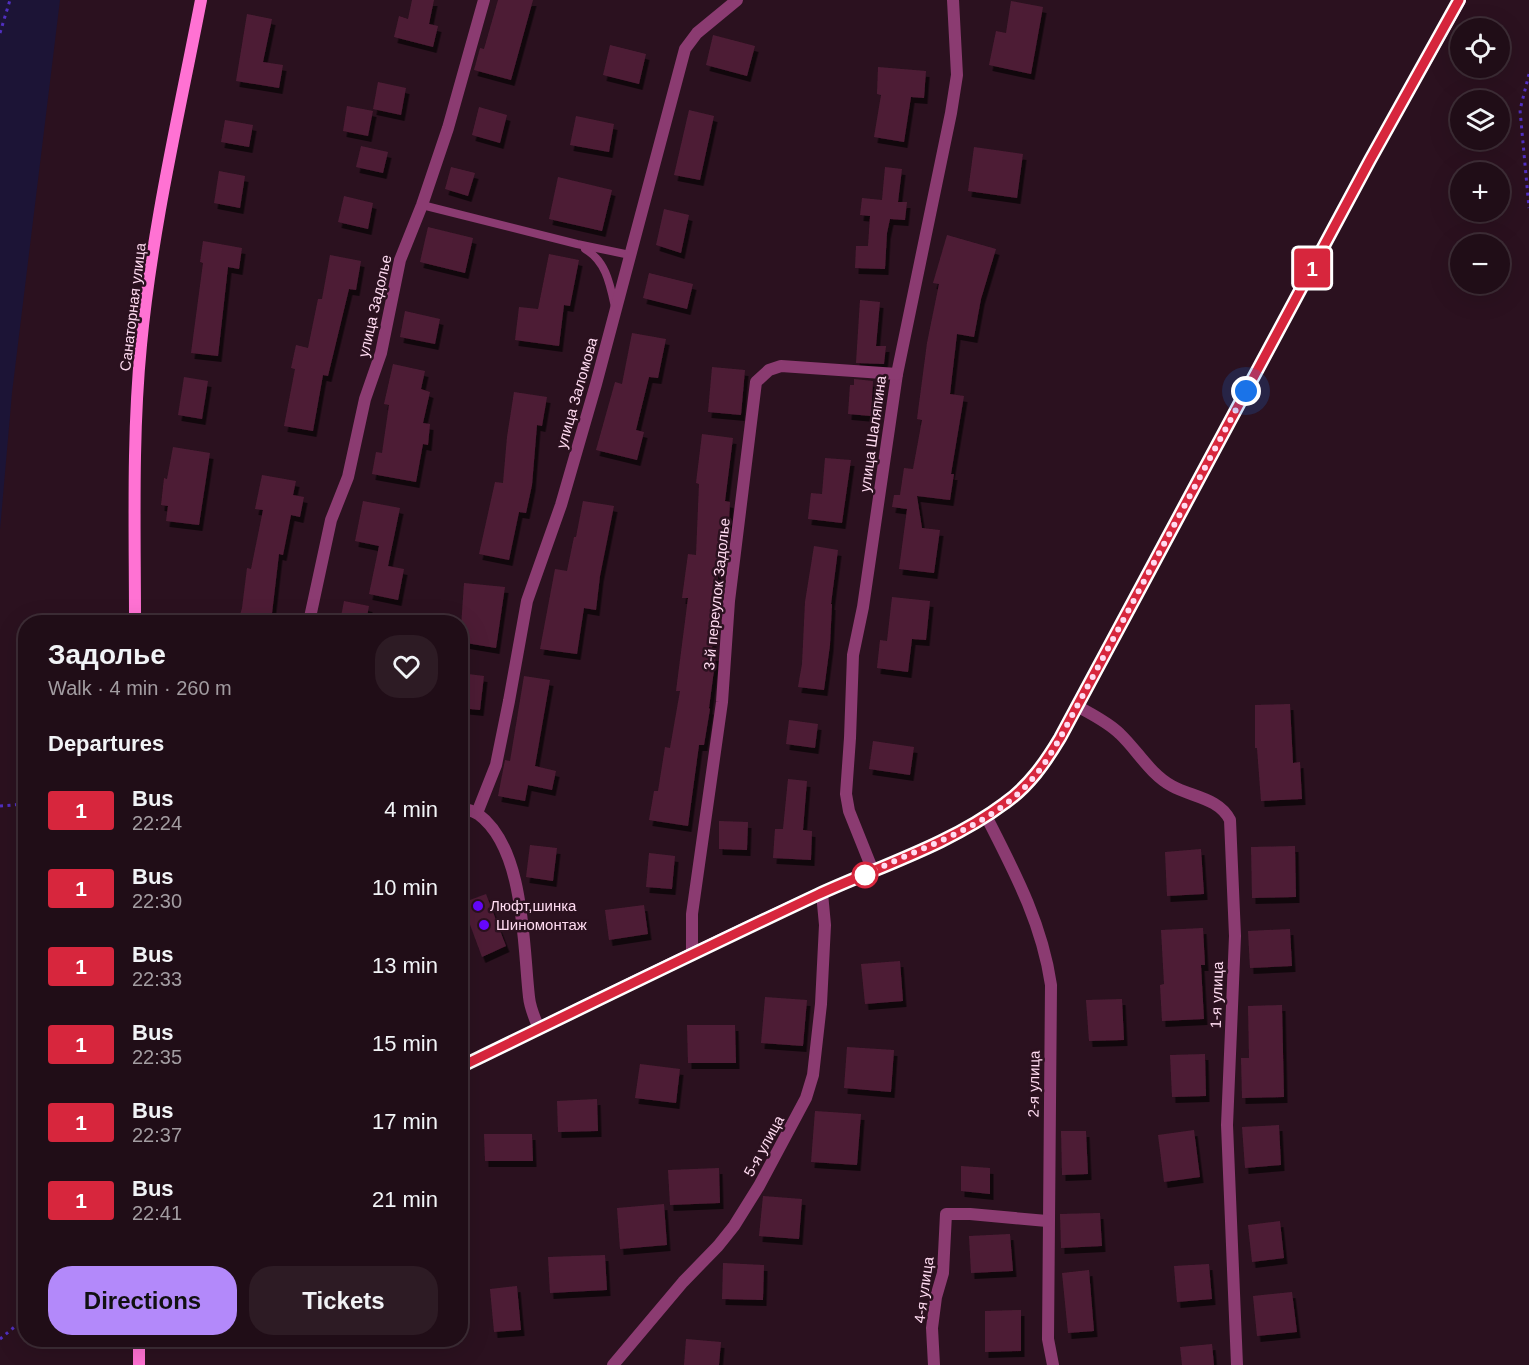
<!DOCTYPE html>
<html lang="en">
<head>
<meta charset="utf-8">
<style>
  body { margin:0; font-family:Arial,sans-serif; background:#2d1b24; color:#f1f3f6; height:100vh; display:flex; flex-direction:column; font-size:22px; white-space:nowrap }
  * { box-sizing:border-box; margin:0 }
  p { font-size:20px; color:#a29ca1 }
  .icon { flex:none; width:33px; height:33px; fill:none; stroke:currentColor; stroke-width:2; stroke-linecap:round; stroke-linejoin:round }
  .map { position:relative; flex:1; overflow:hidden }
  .side { position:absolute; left:18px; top:615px; width:450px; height:732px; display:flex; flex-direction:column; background:#200d17; border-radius:24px; box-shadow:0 6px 24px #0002,0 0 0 2px #3d2d36 }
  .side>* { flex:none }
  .badge { padding:0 12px; border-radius:4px; font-size:21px; line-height:39px }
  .controls { position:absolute; left:1450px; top:18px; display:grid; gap:12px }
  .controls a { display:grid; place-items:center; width:60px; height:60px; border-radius:50%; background:#200d17; box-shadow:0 6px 24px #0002,0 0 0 2px #3d2d36; font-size:30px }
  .you { position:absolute; width:30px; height:30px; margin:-15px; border:4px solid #fff; border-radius:50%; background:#1a73e8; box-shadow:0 0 0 9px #1a73e833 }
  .map>.badge { position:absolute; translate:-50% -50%; box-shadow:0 0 0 3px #fff }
  h2 { padding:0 30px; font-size:22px; line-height:54px }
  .round { display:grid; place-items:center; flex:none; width:63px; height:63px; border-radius:24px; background:#2d1b24 }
  .overview { display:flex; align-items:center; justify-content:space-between; height:102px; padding:0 30px }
  h1 { font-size:28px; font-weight:700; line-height:45px }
  .primary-button { display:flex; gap:12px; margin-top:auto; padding:12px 30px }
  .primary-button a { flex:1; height:69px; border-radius:24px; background:#b389fa; color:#111; font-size:24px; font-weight:700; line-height:69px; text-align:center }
  .primary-button a+a { background:#2d1b24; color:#f1f3f6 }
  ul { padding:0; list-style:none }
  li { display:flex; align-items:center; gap:18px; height:78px; padding:0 30px }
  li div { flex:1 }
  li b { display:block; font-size:22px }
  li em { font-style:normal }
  li .badge { min-width:66px; font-weight:700; text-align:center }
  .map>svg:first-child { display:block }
</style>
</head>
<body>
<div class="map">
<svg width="1529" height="1365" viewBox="0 0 1529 1365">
  <defs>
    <filter id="shadow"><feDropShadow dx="3.5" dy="6" stdDeviation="0" flood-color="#0009"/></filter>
  </defs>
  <rect width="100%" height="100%" fill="#2b111f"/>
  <polygon fill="#1c1436" points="0,0 60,0 12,393 0,530"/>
  <g fill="#4d1d35" filter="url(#shadow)">
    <polygon points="412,0 434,0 429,24 438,26 433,47 394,37 399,16 408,19"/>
    <polygon points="498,0 533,0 511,80 474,70 480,48 484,49"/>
    <polygon points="1011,1 1043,7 1031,74 989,65 996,31 1006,33"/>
    <polygon points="247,14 272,19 263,62 283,65 279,88 236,81"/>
    <polygon points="713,35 755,46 747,76 706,65"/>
    <polygon points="610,45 646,54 639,84 603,75"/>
    <polygon points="878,67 926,71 924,98 911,97 904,142 874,137 881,95 877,94"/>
    <polygon points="378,82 406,88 401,115 373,109"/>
    <polygon points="347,106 373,111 368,136 343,131"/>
    <polygon points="479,107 507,115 500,143 472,135"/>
    <polygon points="689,110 714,116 700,180 674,175"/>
    <polygon points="576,116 614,124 609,152 570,145"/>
    <polygon points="225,120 253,125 249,147 221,142"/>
    <polygon points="361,146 388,152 383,173 356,167"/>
    <polygon points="974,147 1023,154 1017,198 968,191"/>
    <polygon points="451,167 475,173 468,196 445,189"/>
    <polygon points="885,167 902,169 898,202 907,202 905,220 890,219 887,233 885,269 855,268 856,246 868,246 870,216 860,215 862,198 882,200"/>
    <polygon points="219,171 245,176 240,208 214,203"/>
    <polygon points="558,177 612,190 602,231 549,219"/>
    <polygon points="344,196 373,203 368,229 338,222"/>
    <polygon points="664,209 689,215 681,253 656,245"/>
    <polygon points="428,227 473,238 465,273 420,262"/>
    <polygon points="947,235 996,249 981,299 974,337 957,334 950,394 964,396 951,474 954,474 950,500 917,496 922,528 940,530 934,573 899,569 907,509 892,507 894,495 900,495 904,468 913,469 922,420 917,419 927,343 939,284 933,283"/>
    <polygon points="203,241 242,248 239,269 228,267 218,356 191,353 203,263 200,262"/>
    <polygon points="549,254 579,260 570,306 564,305 559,346 515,340 519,307 538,309"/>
    <polygon points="330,255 361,261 356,290 349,289 328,376 323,375 313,431 284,426 295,369 291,368 296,345 308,348 318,299 322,299"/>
    <polygon points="649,273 693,284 687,309 643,298"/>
    <polygon points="860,300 880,302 876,346 886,346 884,364 856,363"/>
    <polygon points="405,311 440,319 435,344 400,337"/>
    <polygon points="632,333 666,339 658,378 649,377 636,430 644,432 637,460 596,450 615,382 622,384"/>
    <polygon points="393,364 425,371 421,389 430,392 423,423 430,424 428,445 423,444 416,482 372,474 376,452 382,453 389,405 384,404"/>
    <polygon points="712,367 745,370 741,415 708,412"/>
    <polygon points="184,377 208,381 202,419 178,415"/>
    <polygon points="854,379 873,381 871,416 848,414 850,385 854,385"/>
    <polygon points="514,392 547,397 542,426 537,425 532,485 526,513 519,512 509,560 479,554 495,482 503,483 507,437"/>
    <polygon points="702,434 733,438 725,501 730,502 728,538 722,537 714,612 717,613 711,655 716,655 709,708 710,709 704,745 699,745 688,826 649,820 654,791 658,791 665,747 670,748 680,691 676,691 688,598 682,598 688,554 696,555 699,484 696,483"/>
    <polygon points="173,447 210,453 199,525 166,521 168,506 161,505 164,478 167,479"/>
    <polygon points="825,458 851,460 842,523 808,519 811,493 822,494"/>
    <polygon points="262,475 296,481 293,495 304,497 300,517 291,515 283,555 279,554 271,622 238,622 242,608 247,568 251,569 263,510 255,509"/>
    <polygon points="363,501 400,508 388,566 404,569 398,600 369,594 379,546 355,541"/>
    <polygon points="583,501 614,506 600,576 596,610 584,608 577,654 540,649 555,569 567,571 574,537 576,537"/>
    <polygon points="814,546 838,550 831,604 832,604 830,645 824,690 798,687 802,664 805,602"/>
    <polygon points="464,583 505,587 496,648 460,642"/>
    <polygon points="892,597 930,601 926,640 912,639 908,672 877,668 880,640 887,641"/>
    <polygon points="344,601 369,606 366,622 340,622"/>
    <polygon points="460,673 484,676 480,710 460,708"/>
    <polygon points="524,676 550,680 535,766 556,771 552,790 528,785 525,801 498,796 505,760 510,761"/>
    <polygon points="1290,704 1293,763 1300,762 1302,799 1261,801 1257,748 1255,748 1255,705"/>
    <polygon points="789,720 818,724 815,748 786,744"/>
    <polygon points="873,741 914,747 910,775 869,769"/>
    <polygon points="788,779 807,781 803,830 812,831 811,860 773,858 775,829 783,829"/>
    <polygon points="719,821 748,822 747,850 719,849"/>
    <polygon points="530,845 557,848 553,881 526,877"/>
    <polygon points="1295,846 1296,897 1252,898 1251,847"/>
    <polygon points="1201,849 1204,894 1167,896 1165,852"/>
    <polygon points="649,853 675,856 672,889 646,887"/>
    <polygon points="486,894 506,946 482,957 462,903"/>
    <polygon points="644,905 648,934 609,940 605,910"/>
    <polygon points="1203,928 1205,965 1201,965 1204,1019 1162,1021 1160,985 1164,984 1161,930"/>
    <polygon points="1290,929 1292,966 1250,968 1248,931"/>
    <polygon points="900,961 903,1001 865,1004 861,964"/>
    <polygon points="765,997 807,1000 803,1046 761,1043"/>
    <polygon points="1122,999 1124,1040 1089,1041 1086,1000"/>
    <polygon points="1282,1005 1284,1097 1242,1098 1241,1058 1249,1058 1248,1006"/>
    <polygon points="687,1025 735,1025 736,1063 688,1063"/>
    <polygon points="847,1047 894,1050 891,1092 844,1088"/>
    <polygon points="1205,1054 1206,1096 1172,1097 1170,1055"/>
    <polygon points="640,1064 680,1069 676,1103 635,1098"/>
    <polygon points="597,1099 598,1131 558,1132 557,1101"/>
    <polygon points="815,1111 861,1114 857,1165 811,1162"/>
    <polygon points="1279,1125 1281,1165 1245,1168 1242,1127"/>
    <polygon points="1194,1130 1200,1177 1164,1182 1158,1135"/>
    <polygon points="1061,1131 1086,1131 1088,1174 1062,1175"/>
    <polygon points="484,1134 532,1134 533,1161 485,1161"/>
    <polygon points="961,1166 990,1168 990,1194 961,1191"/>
    <polygon points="719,1168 720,1203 670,1205 668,1170"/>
    <polygon points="763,1196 802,1199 799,1239 759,1236"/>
    <polygon points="664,1204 667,1245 620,1249 617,1208"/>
    <polygon points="1100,1213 1102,1246 1061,1248 1060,1214"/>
    <polygon points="1280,1221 1284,1258 1252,1262 1248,1225"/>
    <polygon points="1010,1234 1013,1271 971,1273 969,1236"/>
    <polygon points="605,1255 607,1290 550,1293 548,1257"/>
    <polygon points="723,1263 764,1265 763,1300 722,1299"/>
    <polygon points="1209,1264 1212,1299 1177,1302 1174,1266"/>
    <polygon points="1089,1270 1094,1331 1068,1333 1062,1273"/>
    <polygon points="517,1286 521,1330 494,1332 490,1289"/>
    <polygon points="1292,1292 1297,1332 1257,1336 1253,1296"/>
    <polygon points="1021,1310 1021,1351 985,1352 985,1311"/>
    <polygon points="686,1339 721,1342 719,1365 684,1365"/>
    <polygon points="1212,1344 1214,1365 1182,1365 1180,1347"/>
  </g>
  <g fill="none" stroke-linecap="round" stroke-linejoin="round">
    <g stroke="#502fbf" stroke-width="3" stroke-dasharray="3 4.5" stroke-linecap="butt">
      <polyline points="0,33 10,0"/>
      <polyline points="1529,74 1520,110 1529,208"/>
      <polyline points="0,806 26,804"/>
      <polyline points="0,1339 18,1324 26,1315"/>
    </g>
    <g stroke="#8b3b71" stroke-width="8">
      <polyline points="422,205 577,244 630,255"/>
      <path d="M585,249c21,12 25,35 30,58"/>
    </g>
    <g stroke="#8b3b71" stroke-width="12">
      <polyline points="309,622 331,520 348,477 365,399 381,353 400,260 422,205 448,128 484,0"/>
      <path d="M1077,706c14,8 31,16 43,28 17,16 30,40 52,52 20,11 47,12 58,34l5,116 -8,189 10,240"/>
      <path d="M460,808c6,1 13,3 18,6 47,34 45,131 51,183 1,11 6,22 10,32"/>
      <polyline points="477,813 496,765 509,701 527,601 561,505 596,384 685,49 697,33 737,0"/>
      <path d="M986,816c28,55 56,107 65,169l-3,354 5,26"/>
      <polyline points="873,871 849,811 846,794 850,738 853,655 863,607 897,374 951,113 957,75 953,0"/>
      <polyline points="692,954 692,914 722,702 729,601 756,382 769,370 781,366 897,374"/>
      <polyline points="613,1365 683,1282 718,1246 734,1226 759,1186 806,1098 813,1075 821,1004 825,925 822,893"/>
      <polyline points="934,1365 932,1328 936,1297 943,1273 946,1214 970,1214 1047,1221"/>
    </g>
    <g stroke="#ff72d3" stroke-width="12">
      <path d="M135,622c0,-92 -3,-185 6,-277 11,-116 38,-231 60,-345"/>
      <path d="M460,1067c120,-59 240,-119 361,-174 62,-27 130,-49 184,-90 24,-17 40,-40 55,-65l310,-578 90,-160"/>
      <polyline points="139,1365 139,1340"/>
    </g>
  </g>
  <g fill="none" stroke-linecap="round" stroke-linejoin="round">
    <defs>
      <path id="line" d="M460,1067c119,-58 238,-116 357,-172 63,-29 132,-50 188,-92 24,-17 40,-40 55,-65l310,-578 89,-160"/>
    </defs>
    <use href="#line" stroke="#fff" stroke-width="14"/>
    <use href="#line" stroke="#d7263d" stroke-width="9"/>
    <path stroke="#ffdbf1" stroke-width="6" stroke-dasharray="0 10.8" d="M865,875c51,-26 111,-43 154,-82 17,-16 30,-35 41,-55l186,-347"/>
  </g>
  <circle fill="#fff" stroke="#d7263d" stroke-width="3" cx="865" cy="875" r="12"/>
  <g fill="#6707ff" stroke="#2b111f" stroke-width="2">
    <circle cx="478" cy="906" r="6"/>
    <circle cx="484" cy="925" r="6"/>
  </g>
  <g text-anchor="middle" stroke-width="5" stroke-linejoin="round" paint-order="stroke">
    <g font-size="15" fill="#ffdbf1" stroke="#2b111f">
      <text transform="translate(375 306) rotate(-77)" y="5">улица Задолье</text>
      <text transform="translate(133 307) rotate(-83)" y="5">Санаторная улица</text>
      <text transform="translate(577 393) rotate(-74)" y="5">улица Заломова</text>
      <text transform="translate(873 434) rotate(-82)" y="5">улица Шаляпина</text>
      <text transform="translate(717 594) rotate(-84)" y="5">3-й переулок Задолье</text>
      <text transform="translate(1217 995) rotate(-88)" y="5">1-я улица</text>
      <text transform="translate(1034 1084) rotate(-89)" y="5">2-я улица</text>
      <text transform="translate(764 1146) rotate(-61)" y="5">5-я улица</text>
      <text transform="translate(924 1290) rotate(-82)" y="5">4-я улица</text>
    </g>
    <g font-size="15" fill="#ffdbf1" stroke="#2b111f" text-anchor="start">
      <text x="490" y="911">Люфт,шинка</text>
      <text x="496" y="930">Шиномонтаж</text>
    </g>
  </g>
</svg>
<div class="controls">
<a><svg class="icon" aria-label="locate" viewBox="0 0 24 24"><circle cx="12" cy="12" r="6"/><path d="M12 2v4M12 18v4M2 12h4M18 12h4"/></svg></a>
<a><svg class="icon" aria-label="layers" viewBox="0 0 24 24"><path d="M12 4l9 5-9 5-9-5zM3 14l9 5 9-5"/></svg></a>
<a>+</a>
<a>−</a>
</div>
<div class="you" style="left:1246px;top:391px"></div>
<b class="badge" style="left:1312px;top:268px;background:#d7263d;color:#fff">1</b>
<section class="side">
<div class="overview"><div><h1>Задолье</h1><p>Walk · 4 min · 260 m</p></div><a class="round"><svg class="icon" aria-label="heart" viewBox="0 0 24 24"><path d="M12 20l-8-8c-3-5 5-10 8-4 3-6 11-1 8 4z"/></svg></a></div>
<h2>Departures</h2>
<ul>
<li><span class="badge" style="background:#d7263d;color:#fff">1</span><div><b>Bus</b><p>22:24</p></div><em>4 min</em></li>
<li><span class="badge" style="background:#d7263d;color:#fff">1</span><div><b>Bus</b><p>22:30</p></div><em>10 min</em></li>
<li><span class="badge" style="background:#d7263d;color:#fff">1</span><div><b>Bus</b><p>22:33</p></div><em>13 min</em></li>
<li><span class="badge" style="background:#d7263d;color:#fff">1</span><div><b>Bus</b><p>22:35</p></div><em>15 min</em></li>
<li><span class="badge" style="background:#d7263d;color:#fff">1</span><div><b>Bus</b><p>22:37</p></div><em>17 min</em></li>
<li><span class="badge" style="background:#d7263d;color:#fff">1</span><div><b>Bus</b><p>22:41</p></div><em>21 min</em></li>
</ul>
<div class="primary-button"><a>Directions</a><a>Tickets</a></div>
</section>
</div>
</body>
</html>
